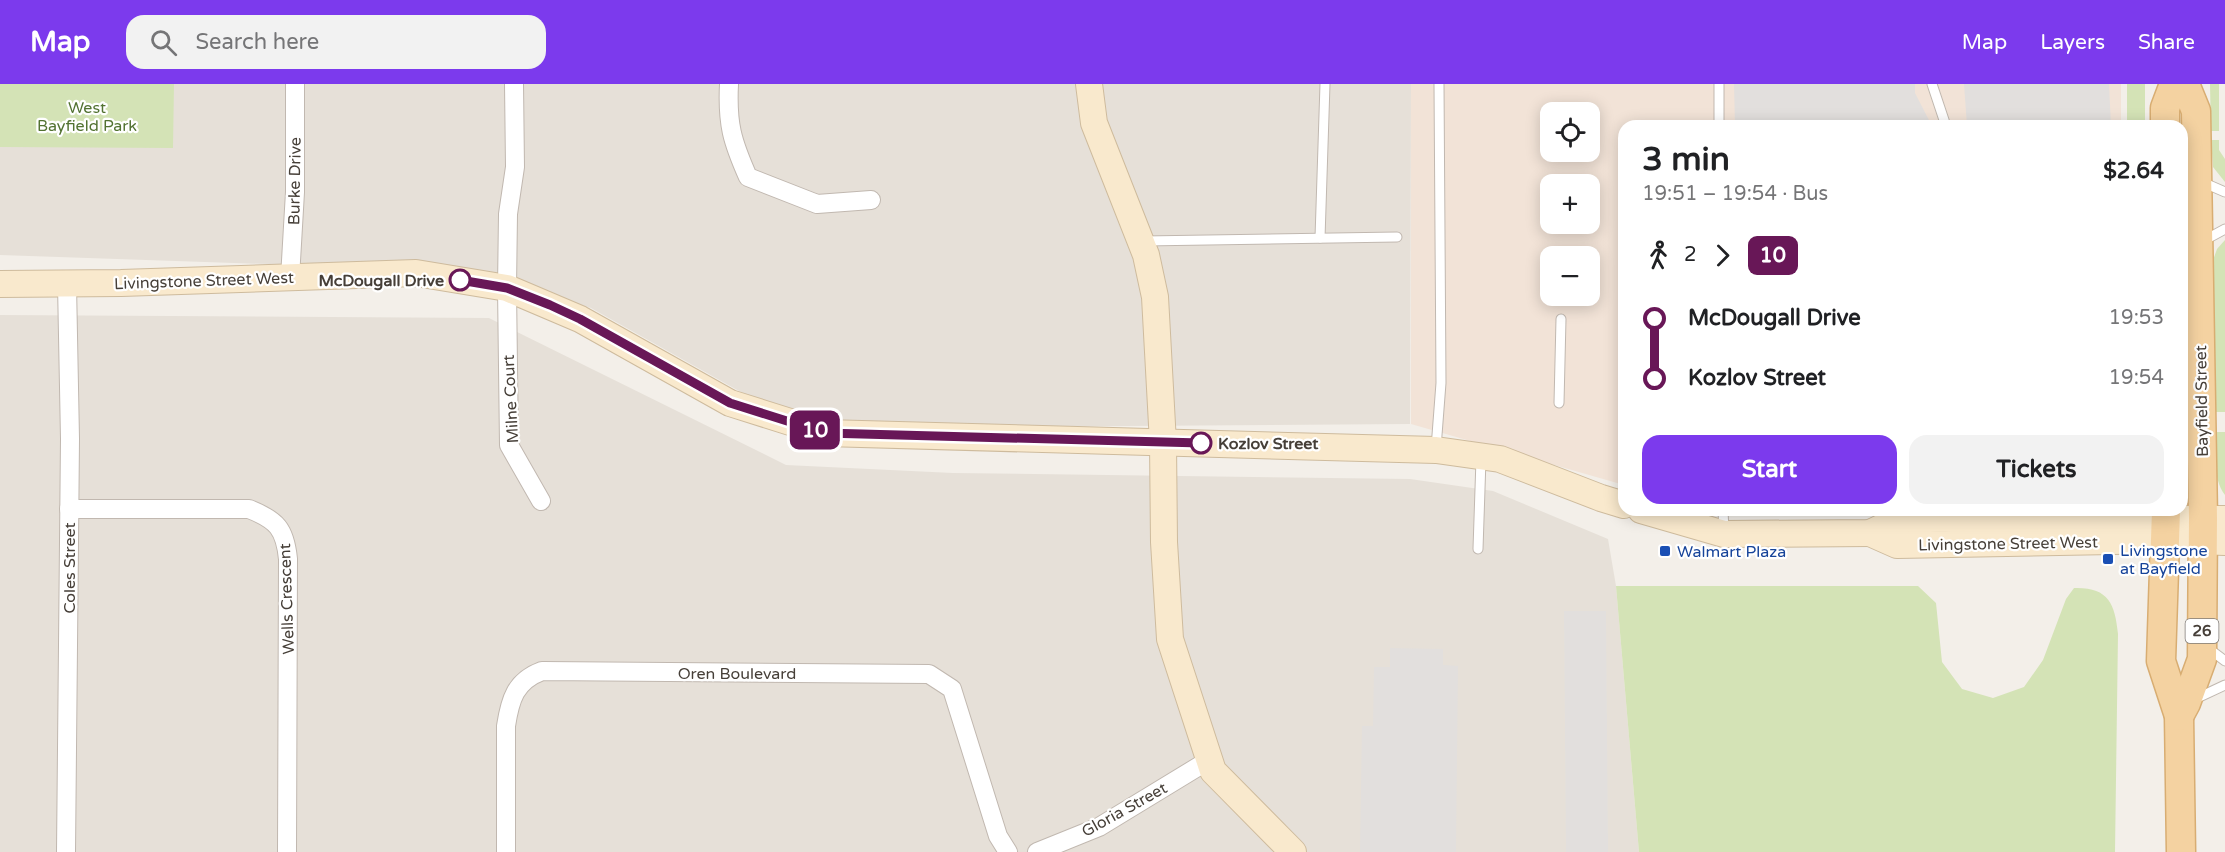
<!DOCTYPE html>
<html lang="en">
<head>
<meta charset="utf-8">
<style>
  body { margin:0; font-family:"Varela Round",sans-serif; background:#f2f2f2; color:#202124; height:100vh; display:flex; flex-direction:column; font-size:22px; white-space:nowrap }
  * { box-sizing:border-box; margin:0 }
  p { font-size:20px; color:#757577 }
  .icon { flex:none; width:33px; height:33px; fill:none; stroke:currentColor; stroke-width:2; stroke-linecap:round; stroke-linejoin:round }
  .map { position:relative; flex:1; overflow:hidden }
  .sheet { position:absolute; left:1618px; top:36px; width:570px; height:396px; display:flex; flex-direction:column; background:#fff; border-radius:18px; box-shadow:0 3px 15px #0003 }
  .sheet>* { flex:none }
  .badge { padding:0 12px; border-radius:9px; font-size:21px; line-height:39px }
  .controls { position:absolute; left:1540px; top:18px; display:grid; gap:12px }
  .controls a { display:grid; place-items:center; width:60px; height:60px; border-radius:12px; background:#fff; box-shadow:0 3px 15px #0003; font-size:30px }
  .map>.badge { position:absolute; translate:-50% -50%; box-shadow:0 0 0 3px #fff }
  .legs { display:flex; align-items:center; gap:9px; height:66px; padding:0 24px; font-size:20px }
  .legs p { margin-inline-start:auto }
  .head { display:flex; align-items:center; justify-content:space-between; height:102px; padding:0 24px }
  h1 { font-size:33px; font-weight:800; line-height:45px }
  .cta { display:flex; gap:12px; margin-top:auto; padding:12px 24px }
  .cta a { flex:1; height:69px; border-radius:18px; background:#7c3aed; color:#fff; font-size:24px; font-weight:800; line-height:69px; text-align:center }
  .cta a+a { background:#f2f2f2; color:#202124 }
  ul { padding:0 24px; list-style:none }
  li { display:flex; align-items:center; gap:21px; height:60px; font-size:22px }
  li i { display:grid; place-items:center; width:9px; height:100%; margin:0 8px; background:currentColor }
  li i::after { content:''; width:15px; height:15px; margin:-8px; border:4px solid; border-radius:50%; background:#fff }
  li p { margin-inline-start:auto }
  li:first-child i { background:linear-gradient(#0000 50%,currentColor 0) }
  li:last-child i { background:linear-gradient(currentColor 50%,#0000 0) }
  header { display:flex; align-items:center; gap:36px; box-sizing:border-box; height:84px; padding:0 30px; background:#7c3aed; color:#fff }
  header strong { font-size:28px }
  nav { display:flex; gap:33px; margin-inline-start:auto; font-size:21px }
  .search { width:420px; height:54px; background:#f2f2f2; display:flex; align-items:center; gap:15px; box-sizing:border-box; padding:0 21px; border-radius:18px; color:#757577; font-size:22px }
  .map>svg:first-child { display:block }
</style>
</head>
<body>
<header>
<strong>Map</strong>
<div class="search"><svg class="icon" aria-label="search" viewBox="0 0 24 24"><circle cx="10" cy="10" r="6"/><path d="M15 15l6 6"/></svg>Search here</div>
<nav><a>Map</a><a>Layers</a><a>Share</a></nav>
</header>
<div class="map">
<svg width="2225" height="768" viewBox="0 0 2225 768">
  <rect width="100%" height="100%" fill="#f3efe9"/>
  <g fill="#e6e0d8">
    <polygon points="0,0 1411,0 1410,340 856,344 789,335 591,224 473,187 0,171"/>
    <polygon points="0,231 489,234 786,381 953,389 1410,395 1493,407 1608,455 1616,502 1639,768 0,768"/>
  </g>
  <path fill="#f2e3d7" fill-rule="evenodd" d="M1411,0h710v42h-497v359l-213,-61zM1551,28h39v40h-39zM1551,100h39v40h-39zM1551,172h39v40h-39z"/>
  <g fill="#d4e3b6">
    <polygon points="0,0 174,0 173,64 0,63"/>
    <rect x="2127" y="0" width="18" height="42"/>
    <polygon points="2210,0 2219,0 2219,47 2211,47"/>
    <polygon points="2211,56 2219,56 2219,66 2225,75 2225,98 2213,83"/>
    <polygon points="2225,156 2225,328 2215,328 2212,179 2217,165"/>
    <path d="M2216,348h9v63c-13,-17 -9,-43 -9,-63z"/>
    <path d="M1616,502h302l18,17 6,59 20,27 31,9 31,-11 19,-27 23,-61 8,-11c34,-1 41,15 44,46l-3,218h-476z"/>
  </g>
  <g fill="#e2dfdd">
    <polygon points="1734,0 1915,0 1915,9 1932,42 1735,42"/>
    <polygon points="1964,0 2109,0 2111,42 1967,42"/>
    <polygon points="1564,527 1606,527 1608,768 1566,768"/>
    <polygon points="1390,564 1443,565 1443,581 1458,582 1456,768 1360,768 1362,642 1373,642 1374,583 1390,583"/>
  </g>
  <g fill="none" stroke-linecap="round" stroke-linejoin="round">
    <defs>
      <g id="lane">
        <polyline points="1719,0 1719,42"/>
        <polyline points="1932,0 1946,42"/>
        <polyline points="2202,98 2225,108"/>
        <polyline points="1320,154 1325,0"/>
        <polyline points="1144,157 1397,153"/>
        <polyline points="2203,157 2225,145"/>
        <polyline points="1559,319 1561,235"/>
        <polyline points="1436,364 1441,299 1439,0"/>
        <polyline points="1723,426 1724,448"/>
        <polyline points="1478,465 1481,375"/>
        <polyline points="2208,564 2225,577"/>
        <polyline points="2193,616 2225,601"/>
      </g>
      <g id="street">
        <polyline points="514,0 515,83 508,130 507,204 509,361 541,417"/>
        <path d="M729,0c-2,40 3,57 19,93l69,27 54,-4"/>
        <polyline points="290,194 295,108 295,0"/>
        <path d="M69,425h180c28,11 36,20 39,50l-1,293"/>
        <polyline points="66,768 70,355 67,200"/>
        <path d="M506,768v-126c4,-26 9,-45 36,-55l387,3 23,15 46,147 10,16"/>
        <polyline points="1037,768 1099,743 1209,676"/>
      </g>
      <g id="secondary">
        <polyline points="1089,0 1094,39 1146,171 1155,213 1163,359 1164,458 1170,555 1213,687 1293,768"/>
        <polyline points="0,200 121,199 416,189 507,204 580,235 730,319 825,349 1436,366 1500,375 1601,414 1624,421"/>
        <polyline points="1641,426 1724,450 1870,449 1897,436 1961,434 2225,435"/>
        <polyline points="1870,449 1897,461 2167,456 2225,458"/>
      </g>
      <g id="primary">
        <polyline points="2165,42 2165,24 2174,0"/>
        <polyline points="2166,426 2161,577 2179,632 2181,768"/>
        <polyline points="2179,632 2186,619 2202,575 2203,434 2196,27 2185,0"/>
      </g>
    </defs>
    <use href="#lane" stroke="#c1b8b0" stroke-width="11"/>
    <use href="#street" stroke="#c1b8b0" stroke-width="20"/>
    <use href="#secondary" stroke="#cebb9d" stroke-width="28"/>
    <use href="#primary" stroke="#d8ad72" stroke-width="31"/>
    <use href="#lane" stroke="#fff" stroke-width="9"/>
    <use href="#street" stroke="#fff" stroke-width="18"/>
    <use href="#secondary" stroke="#f9e9cd" stroke-width="26"/>
    <use href="#primary" stroke="#f4d2a1" stroke-width="28"/>
  </g>
  <g fill="none" stroke-linecap="round" stroke-linejoin="round">
    <defs>
      <polyline id="line-1" points="460,196 507,204 550,221 580,235 730,319 825,349 1201,359"/>
    </defs>
    <use href="#line-1" stroke="#fff" stroke-width="14"/>
    <use href="#line-1" stroke="#681757" stroke-width="9"/>
  </g>
  <g fill="#fff" stroke="#681757" stroke-width="3">
    <circle cx="460" cy="196" r="10"/>
    <circle cx="1201" cy="359" r="10"/>
  </g>
  <g fill="#1a4fb4" stroke="#fff" stroke-width="2">
    <rect x="1659" y="461" width="12" height="12" rx="3"/>
    <rect x="2102" y="469" width="12" height="12" rx="3"/>
  </g>
  <g text-anchor="middle" stroke-width="4.5" stroke-linejoin="round" paint-order="stroke">
    <rect fill="#fff" stroke="#7e7974" stroke-width="1.5" x="2185.5" y="535" width="33" height="24" rx="4.5"/>
    <g font-size="15" font-weight="bold" fill="#463f38">
      <text x="2202" y="552">26</text>
    </g>
    <g font-size="16" fill="#527231" stroke="#fff">
      <text x="87" y="29">West<tspan x="87" dy="18">Bayfield Park</tspan></text>
    </g>
    <g font-size="16" fill="#463f38" stroke="#fff">
      <text transform="translate(294 97) rotate(-89)" y="6">Burke Drive</text>
      <text transform="translate(204 196) rotate(-2)" y="6">Livingstone Street West</text>
      <text transform="translate(510 315) rotate(-93)" y="6">Milne Court</text>
      <text transform="translate(2201 317) rotate(-91)" y="6">Bayfield Street</text>
      <text transform="translate(2008 459) rotate(-1)" y="6">Livingstone Street West</text>
      <text transform="translate(69 484) rotate(-90)" y="6">Coles Street</text>
      <text transform="translate(286 515) rotate(-92)" y="6">Wells Crescent</text>
      <text x="737" y="595">Oren Boulevard</text>
      <text transform="translate(1124 725) rotate(-29)" y="6">Gloria Street</text>
    </g>
    <g font-size="16" font-weight="bold" fill="#463f38" stroke="#fff" text-anchor="end">
      <text x="444" y="202">McDougall Drive</text>
      <text x="1218" y="365" text-anchor="start">Kozlov Street</text>
    </g>
    <g font-size="16" fill="#164399" stroke="#fff" text-anchor="start">
      <text x="2120" y="472">Livingstone<tspan x="2120" dy="18">at Bayfield</tspan></text>
      <text x="1677" y="473">Walmart Plaza</text>
    </g>
  </g>
</svg>
<div class="controls">
<a><svg class="icon" aria-label="locate" viewBox="0 0 24 24"><circle cx="12" cy="12" r="6"/><path d="M12 2v4M12 18v4M2 12h4M18 12h4"/></svg></a>
<a>+</a>
<a>−</a>
</div>
<b class="badge" style="left:815px;top:346px;background:#681757;color:#fff">10</b>
<section class="sheet">
<div class="head"><div><h1>3 min</h1><p>19:51 – 19:54 · Bus</p></div><b>$2.64</b></div>
<div class="legs"><svg class="icon" aria-label="walk" viewBox="0 0 24 24"><circle cx="13" cy="4" r="2"/><path d="M13 8l-2 6 4 7M11 14l-3 7M7 12l3-4h3l4 4"/></svg>2<svg class="icon" aria-label="forward" viewBox="0 0 24 24"><path d="M9 5l7 7-7 7"/></svg><b class="badge" style="background:#681757;color:#fff">10</b></div>
<ul>
<li><i style="color:#681757"></i><b>McDougall Drive</b><p>19:53</p></li>
<li><i style="color:#681757"></i><b>Kozlov Street</b><p>19:54</p></li>
</ul>
<div class="cta"><a>Start</a><a>Tickets</a></div>
</section>
</div>
</body>
</html>
